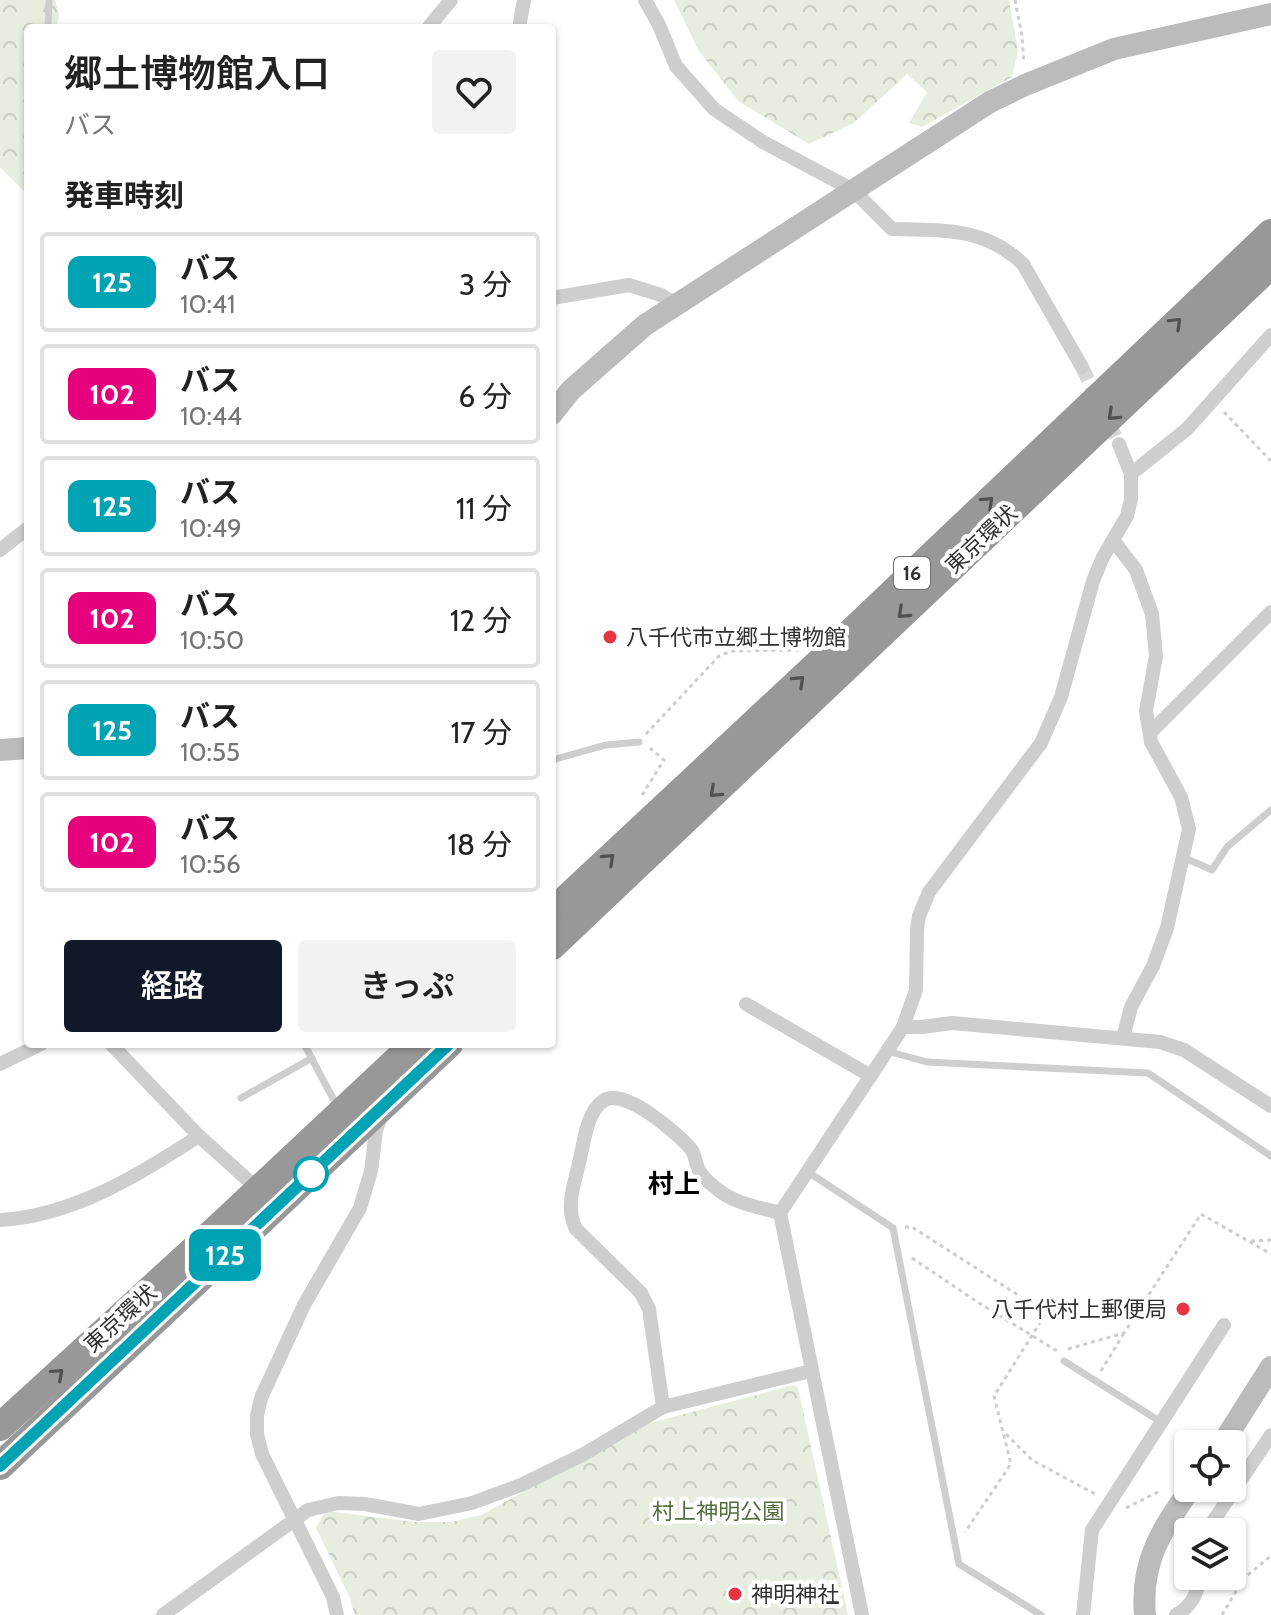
<!DOCTYPE html>
<html lang="ja">
<head>
<meta charset="utf-8">
<style>
  body { margin:0; font-family:Cabin,"Noto Sans JP",sans-serif; background:#f2f2f2; color:#222; height:100vh; display:flex; flex-direction:column; font-size:30px; white-space:nowrap }
  * { box-sizing:border-box; margin:0 }
  p { font-size:26px; color:#767676 }
  .icon { flex:none; width:44px; height:44px; fill:none; stroke:currentColor; stroke-width:2; stroke-linecap:round; stroke-linejoin:round }
  .map { position:relative; flex:1; overflow:hidden }
  .details { position:absolute; left:24px; top:24px; width:532px; height:1024px; display:flex; flex-direction:column; background:#fff; border-radius:8px; box-shadow:0 2px 6px #0004 }
  .details>* { flex:none }
  .badge { padding:0 16px; border-radius:12px; font-size:28px; line-height:52px }
  .fabs { position:absolute; left:1174px; top:1430px; display:grid; gap:16px }
  .fabs a { display:grid; place-items:center; width:72px; height:72px; border-radius:8px; background:#fff; box-shadow:0 2px 6px #0004; font-size:40px }
  .map>.badge { position:absolute; translate:-50% -50%; box-shadow:0 0 0 4px #fff }
  h2 { padding:0 40px; font-size:30px; line-height:72px }
  .round { display:grid; place-items:center; flex:none; width:84px; height:84px; border-radius:8px; background:#f2f2f2 }
  .summary { display:flex; align-items:center; justify-content:space-between; height:136px; padding:0 40px }
  h1 { font-size:38px; font-weight:600; line-height:60px }
  .primary-button { display:flex; gap:16px; margin-top:auto; padding:16px 40px }
  .primary-button a { flex:1; height:92px; border-radius:8px; background:#111827; color:#fff; font-size:32px; font-weight:600; line-height:92px; text-align:center }
  .primary-button a+a { background:#f2f2f2; color:#222 }
  ul { padding:0; list-style:none }
  li { display:flex; align-items:center; gap:24px; height:100px; margin:0 16px 12px; padding:0 24px; border:4px solid #e0e0e0; border-radius:8px }
  li div { flex:1 }
  li b { display:block; font-size:30px }
  li em { font-style:normal }
  li .badge { min-width:88px; font-weight:700; text-align:center }
  .map>svg:first-child { display:block }
</style>
</head>
<body>
<div class="map">
<svg width="1271" height="1615" viewBox="0 0 1271 1615">
  <defs>
    <pattern id="forest-crowns" width="20" height="18" patternUnits="userSpaceOnUse" patternTransform="scale(2)"><rect width="20" height="18" fill="#e7eedf"/><path d="M2 6a3 3 0 1 1 6 0M12 15a3 3 0 1 1 6 0" fill="none" stroke="#c7cdc0"/></pattern>
  </defs>
  <rect width="100%" height="100%" fill="#fff"/>
  <g fill="url(#forest-crowns)">
    <polygon points="0,0 55,0 59,15 57,28 28,28 28,195 0,167"/>
    <polygon points="674,0 1009,0 1018,51 1012,77 922,127 909,123 927,92 907,74 854,123 809,144 738,101 699,51"/>
    <polygon points="794,1385 798,1388 848,1615 355,1615 349,1596 316,1528 326,1511 415,1522 451,1522 481,1515 650,1423"/>
  </g>
  <g fill="none" stroke-linecap="round" stroke-linejoin="round">
    <polyline stroke="#d6d6d6" stroke-width="14" stroke-dasharray="14 7" stroke-linecap="butt" points="1082,367 1119,444"/>
    <g stroke="#cecece" stroke-width="3" stroke-dasharray="4 4" stroke-linecap="butt">
      <polyline points="1015,0 1022,36 1024,63"/>
      <polyline points="1224,412 1271,461"/>
      <polyline points="646,734 719,656 732,651 799,650"/>
      <polyline points="642,795 664,760 650,748"/>
      <polyline points="905,1227 912,1227 1046,1313 994,1396 1011,1464 965,1532"/>
      <polyline points="1251,1241 1271,1240"/>
      <polyline points="912,1258 979,1303 1057,1351"/>
      <polyline points="1068,1349 1124,1333 1201,1214 1271,1254"/>
      <polyline points="1101,1371 1124,1333"/>
      <polyline points="1006,1434 1032,1460 1095,1494"/>
      <polyline points="1126,1508 1160,1491"/>
      <polyline points="1222,1615 1244,1578 1271,1556"/>
    </g>
    <g stroke="#cecece" stroke-width="7">
      <polyline points="48,28 49,0"/>
      <polyline points="552,760 606,745 639,742"/>
      <polyline points="1183,857 1212,870 1227,847 1271,810"/>
      <polyline points="304,1044 337,1106"/>
      <polyline points="887,1051 927,1062 1148,1073 1271,1156"/>
      <polyline points="241,1098 312,1058"/>
      <polyline points="808,1172 893,1228 959,1564 1041,1615"/>
      <polyline points="1064,1361 1161,1422"/>
    </g>
    <g stroke="#cecece" stroke-width="14">
      <path d="M645,0l14,25 17,41 38,43 49,33 90,48 39,39c49,1 93,-2 131,35l59,103"/>
      <polyline points="428,28 451,0"/>
      <polyline points="519,28 524,0"/>
      <polyline points="552,298 629,285 661,295 677,305"/>
      <polyline points="1131,474 1187,429 1271,335"/>
      <polyline points="1113,540 1136,570 1152,614 1156,656 1146,711 1151,742 1181,797 1189,829 1167,928 1153,966 1131,1007 1123,1038"/>
      <polyline points="0,550 28,528"/>
      <polyline points="1150,733 1271,612"/>
      <polyline points="746,1004 871,1076"/>
      <polyline points="903,1027 922,1027 952,1023 1160,1042 1184,1050 1271,1106"/>
      <polyline points="111,1044 199,1136 259,1190"/>
      <polyline points="0,1064 41,1044"/>
      <path d="M0,1220c73,-4 139,-45 199,-84"/>
      <path d="M663,1407l-14,-98 -8,-16 -65,-64c-11,-22 -2,-43 3,-66 5,-19 7,-50 24,-62 21,-15 75,33 88,48 5,6 4,16 9,23 3,6 12,13 17,17 18,15 42,18 63,24"/>
      <polyline points="1206,1532 1271,1435"/>
      <polyline points="163,1615 308,1510 338,1503 365,1504 419,1514 472,1503 521,1485 584,1454 663,1407 811,1371"/>
      <polyline points="337,1615 333,1597 262,1454 257,1434 257,1416 261,1398 304,1305 360,1208 371,1171 376,1131 381,1115"/>
      <polyline points="862,1615 780,1213 903,1027 916,990 917,929 919,916 929,892 1041,743 1061,697 1093,581 1103,557 1127,516 1131,499 1131,474 1119,444"/>
      <polyline points="1083,1615 1092,1530 1224,1325"/>
      <path d="M1176,1615c15,-8 23,-23 23,-39"/>
    </g>
    <g stroke="#bbb" stroke-width="22">
      <polyline points="552,414 571,390 645,325 990,102 1025,85 1114,49 1271,14"/>
      <polyline points="0,750 28,748"/>
      <polyline points="1222,1444 1271,1367"/>
      <path d="M1145,1615c-5,-53 17,-86 46,-127"/>
    </g>
    <g stroke="#989898" stroke-width="28">
      <polyline points="552,912 824,658 1271,233"/>
      <polyline points="552,946 1271,265"/>
      <polyline points="0,1427 224,1222 414,1044"/>
      <polyline points="0,1466 449,1044"/>
    </g>
  </g>
  <defs><path id="oneway-chevron" d="M-2-3.5L2.5 0L-2 3.5" fill="none" stroke-width="1.6" stroke-linecap="round" stroke-linejoin="round" transform="scale(2)"/></defs>
  <g stroke="#505050">
    <use href="#oneway-chevron" transform="translate(1176 323) rotate(-44)"/>
    <use href="#oneway-chevron" transform="translate(1113 415) rotate(137)"/>
    <use href="#oneway-chevron" transform="translate(988 502) rotate(-43)"/>
    <use href="#oneway-chevron" transform="translate(903 613) rotate(137)"/>
    <use href="#oneway-chevron" transform="translate(799 681) rotate(-43)"/>
    <use href="#oneway-chevron" transform="translate(715 792) rotate(137)"/>
    <use href="#oneway-chevron" transform="translate(609 859) rotate(-43)"/>
    <use href="#oneway-chevron" transform="translate(58 1374) rotate(-42)"/>
  </g>
  <g fill="none" stroke-linecap="round" stroke-linejoin="round">
    <defs>
      <polyline id="line" points="0,1466 449,1044"/>
    </defs>
    <use href="#line" stroke="#fff" stroke-width="18"/>
    <use href="#line" stroke="#00a3b4" stroke-width="12"/>
  </g>
  <g fill="#e73442" stroke="#fff" stroke-width="3">
    <circle cx="610" cy="637" r="8"/>
    <circle cx="1183" cy="1309" r="8"/>
    <circle cx="735" cy="1594" r="8"/>
  </g>
  <circle fill="#fff" stroke="#00a3b4" stroke-width="4" cx="311" cy="1174" r="16"/>
  <g text-anchor="middle" stroke-width="8" stroke-linejoin="round" paint-order="stroke">
    <rect fill="#fff" stroke="#6f6f6f" stroke-width="2" x="894" y="557" width="36" height="32" rx="6"/>
    <g font-size="20" font-weight="bold" fill="#313131">
      <text x="912" y="580">16</text>
    </g>
    <g font-size="22" fill="#313131" stroke="#fff">
      <text transform="translate(981 539) rotate(-43)" y="8">東京環状</text>
      <text transform="translate(120 1318) rotate(-42)" y="8">東京環状</text>
    </g>
    <g font-size="22" fill="#313131" stroke="#fff" text-anchor="start">
      <text x="626" y="645">八千代市立郷土博物館</text>
      <text x="1167" y="1317" text-anchor="end">八千代村上郵便局</text>
      <text x="751" y="1602">神明神社</text>
    </g>
    <g font-size="22" fill="#546e3d" stroke="#fff">
      <text x="718" y="1519">村上神明公園</text>
    </g>
    <g font-size="26" font-weight="bold" fill="#000" stroke="#fff">
      <text x="674" y="1193">村上</text>
    </g>
  </g>
</svg>
<div class="fabs">
<a><svg class="icon" aria-label="locate" viewBox="0 0 24 24"><circle cx="12" cy="12" r="6"/><path d="M12 2v4M12 18v4M2 12h4M18 12h4"/></svg></a>
<a><svg class="icon" aria-label="layers" viewBox="0 0 24 24"><path d="M12 4l9 5-9 5-9-5zM3 14l9 5 9-5"/></svg></a>
</div>
<b class="badge" style="left:225px;top:1255px;background:#00a3b4;color:#fff">125</b>
<section class="details">
<div class="summary"><div><h1>郷土博物館入口</h1><p>バス</p></div><a class="round"><svg class="icon" aria-label="heart" viewBox="0 0 24 24"><path d="M12 20l-8-8c-3-5 5-10 8-4 3-6 11-1 8 4z"/></svg></a></div>
<h2>発車時刻</h2>
<ul>
<li><span class="badge" style="background:#00a3b4;color:#fff">125</span><div><b>バス</b><p>10:41</p></div><em>3 分</em></li>
<li><span class="badge" style="background:#e6007e;color:#fff">102</span><div><b>バス</b><p>10:44</p></div><em>6 分</em></li>
<li><span class="badge" style="background:#00a3b4;color:#fff">125</span><div><b>バス</b><p>10:49</p></div><em>11 分</em></li>
<li><span class="badge" style="background:#e6007e;color:#fff">102</span><div><b>バス</b><p>10:50</p></div><em>12 分</em></li>
<li><span class="badge" style="background:#00a3b4;color:#fff">125</span><div><b>バス</b><p>10:55</p></div><em>17 分</em></li>
<li><span class="badge" style="background:#e6007e;color:#fff">102</span><div><b>バス</b><p>10:56</p></div><em>18 分</em></li>
</ul>
<div class="primary-button"><a>経路</a><a>きっぷ</a></div>
</section>
</div>
</body>
</html>
